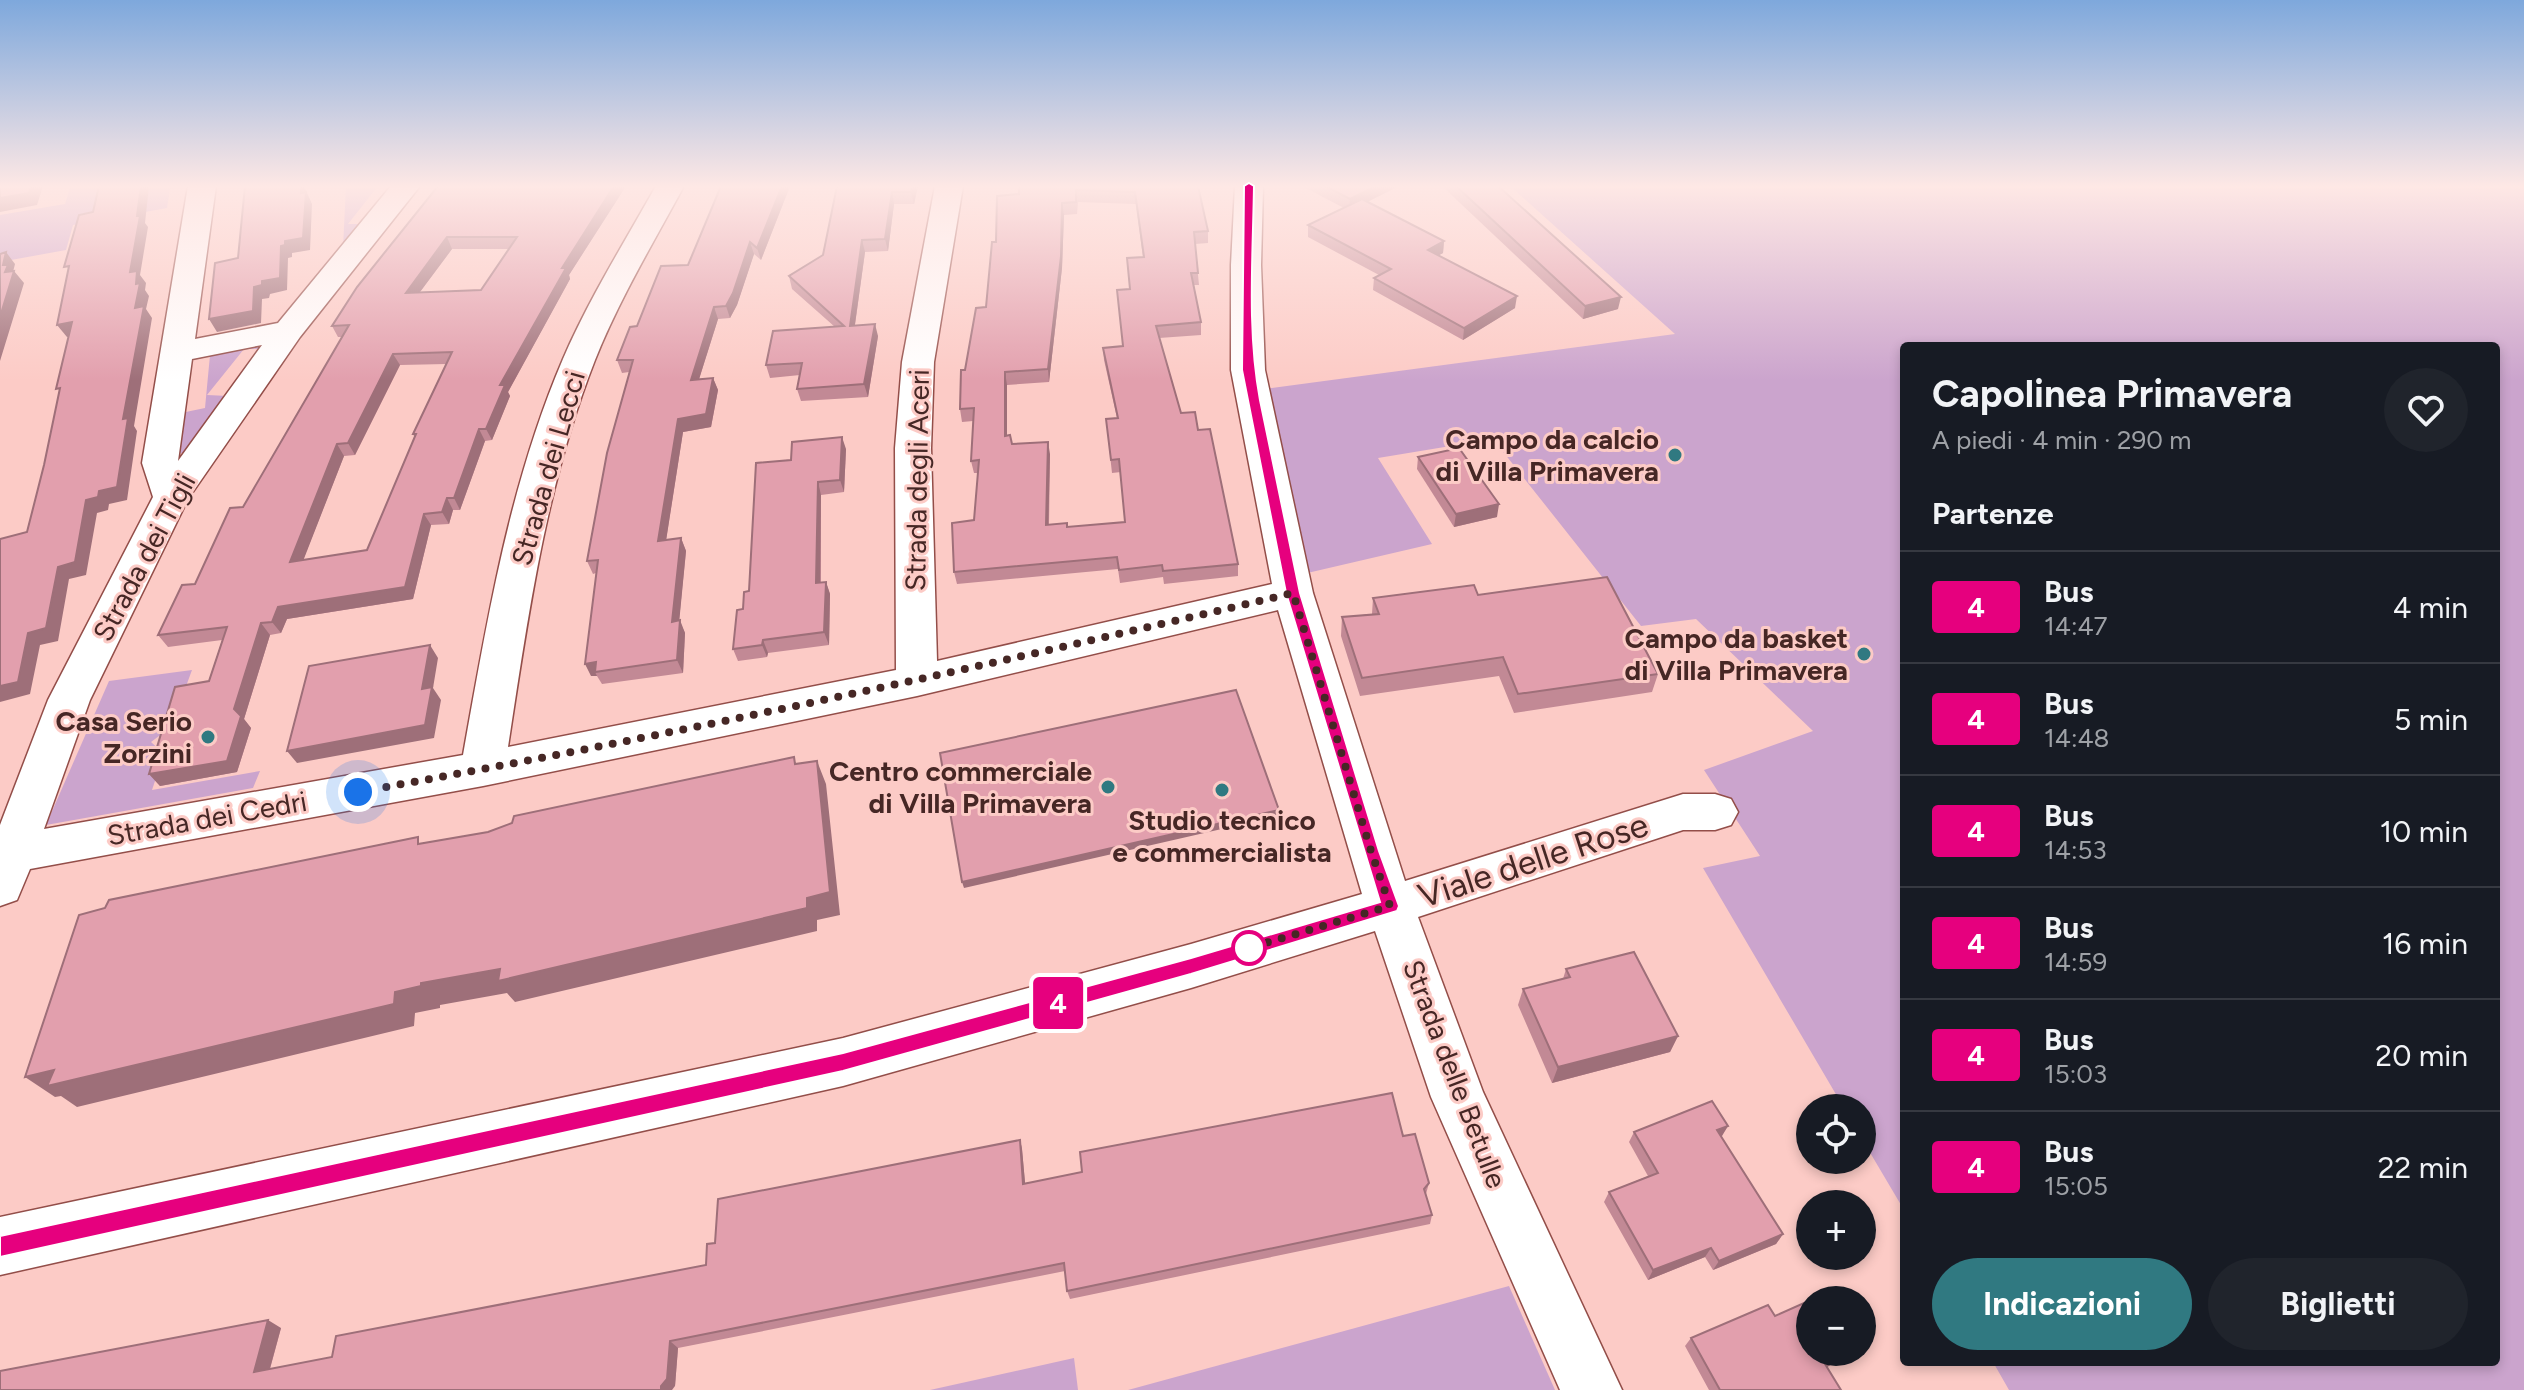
<!DOCTYPE html>
<html lang="it">
<head>
<meta charset="utf-8">
<style>
  body { margin:0; font-family:Figtree,sans-serif; background:#20242c; color:#f1f3f6; height:100vh; display:flex; flex-direction:column; font-size:30px; white-space:nowrap }
  * { box-sizing:border-box; margin:0 }
  p { font-size:26px; color:#9ea1a6 }
  .icon { flex:none; width:44px; height:44px; fill:none; stroke:currentColor; stroke-width:2; stroke-linecap:round; stroke-linejoin:round }
  .map { position:relative; flex:1; overflow:hidden }
  .drawer { position:absolute; left:1900px; top:342px; width:600px; height:1024px; display:flex; flex-direction:column; background:#171b24; border-radius:8px; box-shadow:0 4px 12px #0003 }
  .drawer>* { flex:none }
  .badge { padding:0 16px; border-radius:6px; font-size:28px; line-height:52px }
  .tools { position:absolute; left:1796px; top:1094px; display:grid; gap:16px }
  .tools a { display:grid; place-items:center; width:80px; height:80px; border-radius:50%; background:#171b24; box-shadow:0 4px 12px #0003; font-size:40px }
  .you { position:absolute; width:40px; height:40px; margin:-20px; border:6px solid #fff; border-radius:50%; background:#1a73e8; box-shadow:0 0 0 12px #1a73e833 }
  .map>.badge { position:absolute; translate:-50% -50%; box-shadow:0 0 0 4px #fff }
  h2 { padding:0 32px; font-size:30px; line-height:72px }
  .round { display:grid; place-items:center; flex:none; width:84px; height:84px; border-radius:42px; background:#20242c }
  .overview { display:flex; align-items:center; justify-content:space-between; height:136px; padding:0 32px }
  h1 { font-size:38px; font-weight:700; line-height:60px }
  .primary-button { display:flex; gap:16px; margin-top:auto; padding:16px 32px }
  .primary-button a { flex:1; height:92px; border-radius:48px; background:#307981; color:#fff; font-size:32px; font-weight:700; line-height:92px; text-align:center }
  .primary-button a+a { background:#20242c; color:#f1f3f6 }
  ul { padding:0; list-style:none }
  li { display:flex; align-items:center; gap:24px; height:112px; padding:0 32px; border-top:2px solid #363941 }
  li div { flex:1 }
  li b { display:block; font-size:30px }
  li em { font-style:normal }
  li .badge { min-width:88px; font-weight:700; text-align:center }
  .map>svg:first-child { display:block }
</style>
</head>
<body>
<div class="map">
<svg width="2524" height="1390" viewBox="0 0 2524 1390">
  <rect width="100%" height="100%" fill="#fccbc6"/>
  <g fill="#cba4cd">
    <polygon points="79,186 186,186 170,189 167,208 73,225 66,250 0,262 0,215 65,204 70,188"/>
    <polygon points="346,186 378,186 348,224 363,224 343,248"/>
    <polygon points="1510,186 2524,186 2524,1390 2009,1390 1993,1362 2496,1362 2496,346 1904,346 1904,1210 1862,1139 1862,1108 1844,1108 1703,868 1760,856 1704,770 1813,731 1696,619 1641,626 1493,439 1378,458 1432,544 1303,574 1265,389 1675,334"/>
    <polygon points="272,337 265,349 244,349 207,395 228,396 187,452 177,454 181,413 205,408 210,355"/>
    <polygon points="192,670 171,727 151,742 164,754 152,790 260,771 253,788 46,825 109,681"/>
    <polygon points="1509,1286 1555,1390 1128,1390"/>
    <polygon points="1074,1358 1078,1390 930,1390"/>
  </g>
  <g fill="none" stroke-linecap="round" stroke-linejoin="round">
    <defs>
      <path id="minor" d="M188,186h28l-21,153 83,-16 113,-137h29l-120,151 -112,162 -98,201 -46,129 419,-74c24,-134 46,-270 100,-396 26,-60 61,-116 93,-173h28c-31,57 -65,114 -89,174 -49,124 -67,256 -87,387l388,-77 -1,-222 7,-86 33,-176h28l-29,176 -3,86 6,213 335,-77 -41,-214v-105l4,-79h28l-2,79 4,105 48,223 92,288 278,-87h32l16,5 7,13 -7,13 -16,5h-32l-265,87 65,175 139,298h-62l-129,-293 -56,-166 -184,57 -348,98 -843,189v-58l843,-179 348,-94 171,-50 -84,-284 -361,86 -434,90 -453,83 -13,31 -17,6v-81l48,-125 105,-203 -11,-34zM262,345l-84,116 14,-102z"/>
    </defs>
    <use href="#minor" stroke="#934e49" stroke-width="3"/>
    <use href="#minor" fill="#fff" fill-rule="evenodd"/>
  </g>
  <g fill="#c28995" fill-rule="evenodd">
    <path d="M438,186h188l-57,89 1,4 -62,113 2,4 -18,44 -7,1 -25,69h-7l-4,14 -18,1 -18,74 -126,20 -6,14 -11,2 -26,84 7,9 -14,44 -77,14 -11,-12 60,-93 13,-41 -54,7 -10,-12 37,-51 48,-77 99,-170h-4l-6,-11zM452,249h57l-28,41 -61,2zM446,364l-33,70 2,4 -48,112 -64,10 41,-104 11,-1 45,-90z"/>
    <polygon points="721,186 790,186 761,260 754,254 737,305 730,318 718,319 699,379 713,378 718,390 711,427 683,432 666,540 681,538 686,551 679,620 685,633 683,673 602,684 597,676 591,676 596,573 593,574 587,561 629,372 622,373 617,360 637,326 688,265"/>
    <polygon points="837,186 918,186 914,204 894,204 888,251 865,252 855,325 878,336 868,397 801,401 797,389 800,375 770,378 766,365 835,327 792,289 789,276 823,255"/>
    <path d="M1019,186h179l10,45v12l-13,1 4,41h-5l7,37v13l-42,3 22,75 17,17 40,134v12l-74,8 -1,-7 -43,6 -2,-14 -161,15 -3,-12 20,-52 4,-47h-4l-3,-12 2,-40 -11,1 -2,-13 5,-39 21,-63 10,-65 23,-48zM1078,202l58,2 7,53 -13,32 -7,57 -20,2 1,12 13,58 -11,1 6,54 9,-1 4,50 -58,5 -18,-2 1,-71 -38,-10 -5,-8v-51l42,-3 13,-114 2,-53 13,-1z"/>
    <polygon points="1302,186 1399,186 1367,202 1444,241 1443,253 1439,255 1515,308 1463,340 1373,290 1374,278 1379,275 1308,237 1308,225 1344,208"/>
    <polygon points="1442,186 1498,186 1618,309 1583,319"/>
    <polygon points="846,449 844,492 821,495 821,582 826,582 830,594 829,645 768,653 767,657 738,661 733,649 743,609 791,460"/>
    <polygon points="1418,457 1497,517 1454,527 1417,469"/>
    <polygon points="1478,595 1658,674 1652,692 1514,713 1499,676 1360,696 1341,636 1342,617 1372,614 1373,598"/>
    <polygon points="1566,969 1678,1036 1670,1052 1552,1083 1518,1005 1523,989 1563,979"/>
    <polygon points="1728,1126 1721,1136 1783,1234 1776,1244 1713,1270 1705,1257 1648,1280 1604,1202 1609,1192 1648,1176 1629,1142 1634,1132"/>
    <polygon points="1403,1136 1429,1183 1426,1194 1432,1215 1430,1224 1070,1299 1067,1291 1065,1271 678,1348 675,1386 0,1390 281,1328 270,1369 332,1357 706,1265 715,1243 1020,1140 1022,1149 1025,1183"/>
    <polygon points="1775,1316 1838,1358 1827,1367 1841,1390 1709,1390 1685,1346 1691,1338"/>
  </g>
  <g fill="#9e6f79">
    <polygon points="31,186 43,186 37,205 0,212 0,198"/>
    <polygon points="141,186 149,186 145,223 148,227 140,275 146,283 145,290 149,296 146,309 152,318 134,426 137,431 127,500 109,504 108,510 97,513 86,575 69,579 58,641 40,645 30,694 0,702 0,686 28,633 86,500 99,491 123,419 135,308 130,272"/>
    <polygon points="301,186 304,186 312,204 310,250 292,253 292,257 288,258 287,290 270,294 269,298 262,299 261,323 217,332 209,319 262,281 281,246 285,241 301,193"/>
    <polygon points="614,186 626,186 569,275 570,279 508,392 510,396 492,440 486,429 500,385 562,268"/>
    <polygon points="782,186 790,186 761,260 757,248"/>
    <polygon points="913,186 918,186 914,204 911,192"/>
    <polygon points="1376,186 1399,186 1349,211 1350,199"/>
    <polygon points="892,192 894,204 888,251 885,239"/>
    <polygon points="1062,203 1064,215 1062,268 1049,382 1048,369"/>
    <polygon points="447,237 452,249 411,304 406,293"/>
    <polygon points="862,240 865,252 853,338 850,326"/>
    <polygon points="1444,241 1443,253 1427,262 1428,250"/>
    <polygon points="750,242 754,254 737,305 730,318 726,306"/>
    <polygon points="6,252 15,264 13,272 14,271 24,283 0,361 0,317 3,265"/>
    <polygon points="1517,296 1515,308 1463,340 1464,328"/>
    <polygon points="1621,297 1618,309 1583,319 1585,306"/>
    <polygon points="714,307 718,319 695,392 691,380"/>
    <polygon points="72,322 81,335 67,337 57,325"/>
    <polygon points="875,324 878,336 868,397 864,384"/>
    <polygon points="393,354 400,365 355,455 348,443"/>
    <polygon points="1005,372 1007,385 1007,448 1005,436"/>
    <polygon points="713,378 718,390 711,427 683,432 664,554 658,541 678,419"/>
    <polygon points="479,429 485,441 460,510 454,498"/>
    <polygon points="842,437 846,449 844,492 840,480"/>
    <polygon points="1048,442 1050,454 1048,538 1046,525"/>
    <polygon points="337,444 344,456 298,574 290,562"/>
    <polygon points="818,482 821,495 820,596 816,583"/>
    <polygon points="447,498 453,510 449,524 442,512"/>
    <polygon points="1499,504 1497,517 1454,527 1456,514"/>
    <polygon points="424,514 431,525 413,599 287,619 281,633 272,622 278,607"/>
    <polygon points="681,538 686,551 678,634 672,622"/>
    <polygon points="826,582 830,594 829,645 824,632"/>
    <polygon points="680,620 685,633 683,673 677,660"/>
    <polygon points="261,623 270,635 244,719 251,728 237,772 160,786 149,774 234,709"/>
    <polygon points="763,640 768,653 767,657 762,645"/>
    <polygon points="430,645 438,658 433,688 441,700 434,738 297,763 287,751 422,689"/>
    <polygon points="596,662 595,672 597,676 591,676 585,664"/>
    <polygon points="817,761 826,784 840,915 817,920 817,931 515,1002 507,993 440,1005 440,1008 415,1013 414,1026 77,1107 61,1096 55,1097 25,1077 395,992 421,983 807,898"/>
    <polygon points="1279,810 1279,816 964,888 962,882"/>
    <polygon points="1678,1036 1670,1052 1552,1083 1558,1067"/>
    <polygon points="1728,1126 1722,1136 1711,1141 1717,1130"/>
    <polygon points="1020,1140 1022,1149 1026,1193 1023,1184"/>
    <polygon points="1783,1234 1776,1244 1713,1270 1719,1261"/>
    <polygon points="1711,1248 1705,1257 1648,1280 1653,1270"/>
    <polygon points="268,1320 281,1328 267,1379 254,1372"/>
    <polygon points="670,1341 678,1348 675,1386 672,1390 661,1390"/>
    <polygon points="1838,1358 1829,1366 1817,1372 1825,1364"/>
  </g>
  <g fill="#e29fad" stroke="#9e6f79" stroke-width="2" fill-rule="evenodd">
    <polygon points="0,186 31,186 29,193 0,198"/>
    <polygon points="99,186 141,186 137,216 140,216 130,272 137,271 136,284 140,283 135,308 144,306 123,419 128,418 117,487 99,491 98,497 86,500 75,562 58,567 46,628 28,633 18,682 0,686 0,539 27,532 44,465 60,388 56,389 72,322 57,325 69,266 64,267 79,215 93,212"/>
    <polygon points="245,186 301,186 301,193 306,192 303,238 285,241 285,245 281,246 280,278 262,281 262,285 254,287 253,311 209,319 215,263 238,258"/>
    <path d="M438,186h176l-52,82h4l-66,117h5l-19,44h-7l-25,69h-7l-5,14 -18,2 -19,73 -127,20 -6,15 -11,1 -27,86 7,7 -14,45 -78,13 26,-87 34,-6 18,-54 -69,8 24,-50 13,-1 35,-76 13,-1 106,-182 -17,1 25,-39zM447,237h70l-36,53 -75,3zM452,352l-39,82h3l-49,116 -77,12 47,-118 11,-1 45,-89z"/>
    <polygon points="721,186 782,186 757,248 750,242 733,293 726,306 714,307 691,380 713,378 706,414 678,419 658,541 681,538 672,622 680,620 677,660 595,672 596,662 585,664 598,560 587,561 607,453 633,360 617,360 630,327 637,326 661,266 688,265"/>
    <polygon points="837,186 913,186 911,192 892,192 885,239 862,240 850,326 875,324 864,384 797,389 802,363 766,365 773,331 844,326 789,276 823,255"/>
    <path d="M1019,186h179l10,45 -14,1 4,41h-7l10,49 -45,4 25,87 14,-1 3,18 12,-1 28,135 -75,7 -1,-6 -43,5 -2,-13 -163,15 -2,-49 22,-3 5,-60 -8,1 3,-53 -14,1 1,-39h4l11,-62 10,-1 6,-65h4l1,-46 22,-2zM1076,190l59,2 9,65 -17,1 3,31 -13,1 6,56 -20,2 15,70 -12,1 5,41 8,-1 6,63 -58,5v-4l-21,2 2,-83 -36,2 -2,-9 -5,1v-64l43,-3 13,-113 1,-53 14,-1z"/>
    <polygon points="1325,186 1376,186 1350,199"/>
    <polygon points="1456,186 1498,186 1621,297 1585,306"/>
    <polygon points="1362,199 1444,241 1428,250 1517,296 1464,328 1374,278 1391,269 1308,225"/>
    <polygon points="6,252 3,265 8,265 5,272 14,271 0,317 0,254"/>
    <polygon points="842,437 840,480 818,482 816,583 826,582 824,632 763,640 762,645 733,649 737,610 743,609 744,592 749,591 756,463 791,460 792,442"/>
    <polygon points="1459,448 1499,504 1456,514 1418,457"/>
    <polygon points="1607,577 1658,674 1518,694 1503,657 1362,678 1342,617 1379,614 1373,598 1474,585 1478,595"/>
    <polygon points="430,645 422,689 432,687 425,725 287,751 309,666"/>
    <polygon points="1236,690 1279,810 962,882 940,753"/>
    <polygon points="794,757 795,764 817,761 830,892 807,898 807,908 498,981 500,969 421,983 421,986 395,992 394,1004 47,1086 54,1070 25,1077 79,915 105,908 109,900 418,837 418,844 488,832 512,823 514,816"/>
    <polygon points="1634,952 1678,1036 1558,1067 1523,989 1570,977 1566,969"/>
    <polygon points="1392,1093 1403,1136 1415,1134 1429,1183 1424,1189 1432,1215 1067,1291 1064,1263 670,1341 667,1379 661,1386 661,1390 0,1390 0,1371 268,1320 254,1372 332,1357 336,1336 706,1265 707,1244 715,1243 718,1199 1020,1140 1023,1184 1082,1172 1080,1152"/>
    <polygon points="1712,1101 1728,1126 1717,1130 1783,1234 1719,1261 1711,1248 1653,1270 1609,1192 1658,1173 1634,1132"/>
    <polygon points="1804,1303 1810,1313 1810,1352 1834,1352 1838,1358 1825,1364 1841,1390 1720,1390 1691,1338 1768,1305 1775,1316"/>
  </g>
  <linearGradient id="sky" x2="0" y2="1"><stop stop-color="#7ea8dc"/><stop offset="0.49" stop-color="#fee8e5"/><stop offset="1" stop-color="#fee8e5" stop-opacity="0"/></linearGradient>
  <rect width="2524" height="381" fill="url(#sky)"/>
  <path fill="#e6007e" stroke="#fff" stroke-width="2" d="M1249,183l5,3c-1,71 -7,145 6,214l40,193 79,258 20,55 -2,5 -206,63 -348,97 -843,186v-21l843,-183 348,-95 189,-56 -94,-309 -44,-223 2,-184z"/>
  <g fill="none" stroke-linecap="round" stroke-linejoin="round">
    <path stroke="#462725" stroke-width="8" stroke-dasharray="0 14.4" d="M358,792c314,-56 625,-125 935,-199l78,258 19,55 -141,42"/>
  </g>
  <g fill="#307981" stroke="#fccbc6" stroke-width="3">
    <circle cx="1675" cy="455" r="8"/>
    <circle cx="1864" cy="654" r="8"/>
    <circle cx="208" cy="737" r="8"/>
    <circle cx="1108" cy="787" r="8"/>
    <circle cx="1222" cy="790" r="8"/>
  </g>
  <circle fill="#fff" stroke="#e6007e" stroke-width="4" cx="1249" cy="948" r="16"/>
  <g text-anchor="middle" stroke-width="6" stroke-linejoin="round" paint-order="stroke">
    <g font-size="28" font-weight="bold" fill="#462725" stroke="#fccbc6" text-anchor="end">
      <text x="1659" y="449">Campo da calcio<tspan x="1659" dy="32">di Villa Primavera</tspan></text>
      <text x="1848" y="648">Campo da basket<tspan x="1848" dy="32">di Villa Primavera</tspan></text>
      <text x="192" y="731">Casa Serio<tspan x="192" dy="32">Zorzini</tspan></text>
      <text x="1092" y="781">Centro commerciale<tspan x="1092" dy="32">di Villa Primavera</tspan></text>
      <text x="1222" y="830" text-anchor="middle">Studio tecnico<tspan x="1222" dy="32">e commercialista</tspan></text>
    </g>
    <g font-size="28" fill="#462725" stroke="#fccbc6">
      <text transform="translate(548 468) rotate(-74)" y="10">Strada dei Lecci</text>
      <text transform="translate(917 480) rotate(-89)" y="10">Strada degli Aceri</text>
      <text transform="translate(144 557) rotate(-62)" y="10">Strada dei Tigli</text>
      <text transform="translate(207 818) rotate(-10)" y="10">Strada dei Cedri</text>
      <text transform="translate(1455 1074) rotate(69)" y="10">Strada delle Betulle</text>
    </g>
    <g font-size="34" fill="#462725" stroke="#fccbc6">
      <text transform="translate(1533 860) rotate(-18)" y="12">Viale delle Rose</text>
    </g>
  </g>
</svg>
<div class="tools">
<a><svg class="icon" aria-label="locate" viewBox="0 0 24 24"><circle cx="12" cy="12" r="6"/><path d="M12 2v4M12 18v4M2 12h4M18 12h4"/></svg></a>
<a>+</a>
<a>−</a>
</div>
<div class="you" style="left:358px;top:792px"></div>
<b class="badge" style="left:1058px;top:1003px;background:#e6007e;color:#fff">4</b>
<section class="drawer">
<div class="overview"><div><h1>Capolinea Primavera</h1><p>A piedi · 4 min · 290 m</p></div><a class="round"><svg class="icon" aria-label="heart" viewBox="0 0 24 24"><path d="M12 20l-8-8c-3-5 5-10 8-4 3-6 11-1 8 4z"/></svg></a></div>
<h2>Partenze</h2>
<ul>
<li><span class="badge" style="background:#e6007e;color:#fff">4</span><div><b>Bus</b><p>14:47</p></div><em>4 min</em></li>
<li><span class="badge" style="background:#e6007e;color:#fff">4</span><div><b>Bus</b><p>14:48</p></div><em>5 min</em></li>
<li><span class="badge" style="background:#e6007e;color:#fff">4</span><div><b>Bus</b><p>14:53</p></div><em>10 min</em></li>
<li><span class="badge" style="background:#e6007e;color:#fff">4</span><div><b>Bus</b><p>14:59</p></div><em>16 min</em></li>
<li><span class="badge" style="background:#e6007e;color:#fff">4</span><div><b>Bus</b><p>15:03</p></div><em>20 min</em></li>
<li><span class="badge" style="background:#e6007e;color:#fff">4</span><div><b>Bus</b><p>15:05</p></div><em>22 min</em></li>
</ul>
<div class="primary-button"><a>Indicazioni</a><a>Biglietti</a></div>
</section>
</div>
</body>
</html>
